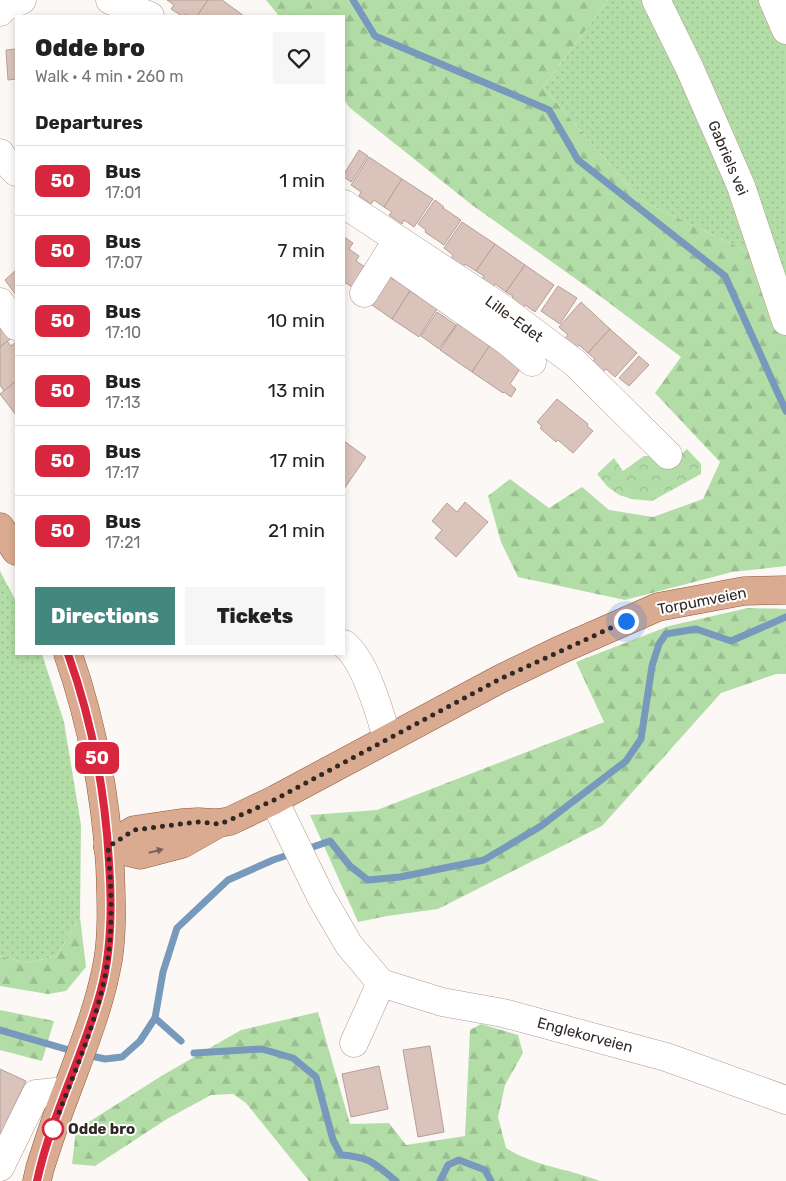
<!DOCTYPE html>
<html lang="en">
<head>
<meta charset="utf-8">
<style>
  body { margin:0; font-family:Rubik,sans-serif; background:#f6f6f6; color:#222; height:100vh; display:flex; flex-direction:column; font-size:19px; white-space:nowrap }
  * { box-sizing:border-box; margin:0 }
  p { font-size:16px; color:#767676 }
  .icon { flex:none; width:28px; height:28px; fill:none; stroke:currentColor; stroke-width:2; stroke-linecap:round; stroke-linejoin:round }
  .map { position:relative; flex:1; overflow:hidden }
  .details { position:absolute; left:15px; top:15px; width:330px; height:640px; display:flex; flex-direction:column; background:#fff; border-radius:0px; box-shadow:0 2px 8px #0003 }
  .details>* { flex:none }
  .badge { padding:0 10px; border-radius:8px; font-size:18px; line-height:32px }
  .you { position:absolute; width:25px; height:25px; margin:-12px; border:4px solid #fff; border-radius:50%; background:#1a73e8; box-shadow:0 0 0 8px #1a73e833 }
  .map>.badge { position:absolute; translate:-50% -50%; box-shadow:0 0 0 2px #fff }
  h2 { padding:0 20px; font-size:19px; line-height:45px }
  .round { display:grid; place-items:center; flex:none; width:52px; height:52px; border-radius:0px; background:#f6f6f6 }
  .summary { display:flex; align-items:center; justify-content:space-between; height:85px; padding:0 20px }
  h1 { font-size:24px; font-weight:800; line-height:38px }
  .primary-button { display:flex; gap:10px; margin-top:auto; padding:10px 20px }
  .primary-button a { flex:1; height:58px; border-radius:0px; background:#42887e; color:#fff; font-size:20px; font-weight:800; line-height:58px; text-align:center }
  .primary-button a+a { background:#f6f6f6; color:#222 }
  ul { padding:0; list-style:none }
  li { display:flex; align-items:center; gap:15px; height:70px; padding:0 20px; border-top:1px solid #e0e0e0 }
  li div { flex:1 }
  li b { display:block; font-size:19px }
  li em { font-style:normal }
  li .badge { min-width:55px; font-weight:700; text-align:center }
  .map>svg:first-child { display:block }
</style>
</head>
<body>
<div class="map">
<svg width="786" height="1181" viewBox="0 0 786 1181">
  <defs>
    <pattern id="grass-dots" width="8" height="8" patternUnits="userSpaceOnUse" patternTransform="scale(1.25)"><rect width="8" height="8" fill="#b3dda7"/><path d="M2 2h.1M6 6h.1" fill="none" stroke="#9abe90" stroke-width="1.8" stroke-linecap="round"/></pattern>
    <pattern id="forest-firs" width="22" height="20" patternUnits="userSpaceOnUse" patternTransform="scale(1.25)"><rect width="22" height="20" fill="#b3dda7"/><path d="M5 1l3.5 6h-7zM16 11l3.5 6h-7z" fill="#9abe90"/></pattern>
    <pattern id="park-crowns" width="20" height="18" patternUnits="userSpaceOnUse" patternTransform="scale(1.25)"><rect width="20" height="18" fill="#b3dda7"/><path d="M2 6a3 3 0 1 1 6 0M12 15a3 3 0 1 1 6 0" fill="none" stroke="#9abe90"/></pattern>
  </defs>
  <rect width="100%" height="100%" fill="#fcf8f6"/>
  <g fill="url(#grass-dots)">
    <polygon points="608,0 786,0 786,270 640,200 543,87"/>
    <polygon points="0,571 16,601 16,654 42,654 64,722 81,825 80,917 57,956 26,963 0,956"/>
  </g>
  <g fill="url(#forest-firs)">
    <polygon points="266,0 608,0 543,87 640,200 786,270 786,566 732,572 625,600 518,577 501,542 488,496 510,479 549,508 582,487 609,510 653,517 703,499 720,462 655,393 681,357 604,299 472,205 350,108 344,100 344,16 279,16"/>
    <polygon points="748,608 786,609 786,674 776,674 721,693 602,826 438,909 387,916 358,922 310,815 377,810 604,722 576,662 669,626"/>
    <polygon points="80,917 86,967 66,991 48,994 0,986 0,956 26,963 57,956"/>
    <polygon points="0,1010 54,1021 42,1061 0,1050"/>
    <path d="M318,1012l32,112 39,-1 17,22 59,-9 5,-106 11,-6 37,11 5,18 -18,32 -7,32 8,31c28,18 63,21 94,33h-291l-63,-78 -13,-9 -22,1 -44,24 -72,47 -23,-2 4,-34 87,-55 78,-45z"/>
  </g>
  <polygon fill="url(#park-crowns)" points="687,449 701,464 701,474 652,501 632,499 619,495 608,487 597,474 614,458 623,471 644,456 657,456 667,466"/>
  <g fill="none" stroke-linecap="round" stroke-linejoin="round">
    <g stroke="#79b" stroke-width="7">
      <polyline points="353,0 375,36 549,110 578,160 725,276 786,411"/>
      <polyline points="304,850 330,841 350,866 368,880 400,877 484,860 541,826 626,761 641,739 652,666 659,644 666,634 696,629 731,641 786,617"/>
      <polyline points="155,1018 181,1041"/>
      <polyline points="0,1030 76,1052"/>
      <path d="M194,1053l68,-4 31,9 23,19 17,63 8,15c29,2 33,8 55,26"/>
      <polyline points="87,1055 105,1059 122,1057 140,1041 155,1018 163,972 177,928 228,880 273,860 294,853"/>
      <polyline points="440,1181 448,1165 459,1160 485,1170 491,1181"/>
    </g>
  </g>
  <g fill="#dac3bb" stroke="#b59f97">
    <polygon points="167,0 208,0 197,16 189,16 186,14 182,16 171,9 174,5"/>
    <polygon points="208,0 222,0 244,16 197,16"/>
    <polygon points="16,49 16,79 8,80 6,50"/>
    <polygon points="359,150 368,156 351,182 344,177 344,174"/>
    <polygon points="369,157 402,179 384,207 374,200 371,204 359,196 361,192 351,185"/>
    <polygon points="402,179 433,199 414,227 404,220 402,224 389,215 392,212 384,207"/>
    <polygon points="435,200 444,207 443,208 461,220 444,245 425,232 426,230 418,224"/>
    <polygon points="462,222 495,244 476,271 465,264 463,267 451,259 453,255 444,248"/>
    <polygon points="344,237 353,243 349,249 359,256 356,261 365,267 352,287 344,282"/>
    <polygon points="495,244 525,265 506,292 495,284 493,288 481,280 484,276 476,271"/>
    <polygon points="525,265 554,285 535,312 525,305 523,308 511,300 513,296 506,292"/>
    <polygon points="16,270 16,295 5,280"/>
    <polygon points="384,273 394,280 398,274 413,284 409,290 410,291 392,319 365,300"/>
    <polygon points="558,286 577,298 560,324 541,311"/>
    <polygon points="410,291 419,297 423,291 438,301 434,307 437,309 419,337 392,319"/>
    <polygon points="581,302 610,329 588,353 579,345 576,348 565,338 568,335 559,327"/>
    <polygon points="0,310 12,338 0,347"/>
    <polygon points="437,312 456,325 439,349 421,336"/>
    <polygon points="458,323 490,345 472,372 440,350"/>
    <polygon points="610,329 637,353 615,377 606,369 603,372 592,362 595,359 588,353"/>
    <polygon points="7,341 11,346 16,342 16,381 4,391 0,385 0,347"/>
    <polygon points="490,345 522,366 510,384 516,389 511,397 504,392 503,393 472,372"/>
    <polygon points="639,356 649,365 629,386 619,378"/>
    <polygon points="16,381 16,415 0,394"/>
    <polygon points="557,399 588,424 587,426 593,431 573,453 558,440 556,442 540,428 542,426 537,422"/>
    <polygon points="344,441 366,457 344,489"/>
    <polygon points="465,502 488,522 456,557 435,538 442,530 432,521 447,503 457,512"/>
    <polygon points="430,1046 444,1132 418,1137 403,1050"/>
    <polygon points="379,1066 388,1109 351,1117 342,1074"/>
    <polygon points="0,1069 26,1081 0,1136"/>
  </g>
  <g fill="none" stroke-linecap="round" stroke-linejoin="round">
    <defs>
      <g id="minor">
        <polyline points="110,0 150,16"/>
        <polyline points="656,0 690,69 741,186 786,321"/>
        <polyline points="773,0 786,30"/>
        <polyline points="0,12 3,8 22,0"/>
        <polyline points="0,153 3,158 16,172"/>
        <polyline points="344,204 503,309 575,363 668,455"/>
        <polyline points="387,257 507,341 532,362"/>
        <polyline points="364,293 396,242"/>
        <polyline points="0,302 16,326"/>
        <path d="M344,644c21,16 36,69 43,94"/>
        <polyline points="274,800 321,897 349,945 381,983"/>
        <polyline points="381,983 442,1002 503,1013 666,1057 786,1100"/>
        <polyline points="354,1043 381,983"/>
        <polyline points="0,1167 36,1094 66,1091"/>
      </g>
      <g id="major">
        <polyline points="0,527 16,551"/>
        <polyline points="108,847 140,855 182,844 219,823 230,821 274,800 500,679 560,650 658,607 744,591 786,590"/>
        <polyline points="108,847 134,830 181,823 198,822 216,823"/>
        <path d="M37,1181l3,-13c8,-25 16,-50 26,-75 16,-44 34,-87 42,-133 5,-31 3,-64 2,-95 -5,-72 -18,-143 -42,-211"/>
      </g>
    </defs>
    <use href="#minor" stroke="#b09a92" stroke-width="29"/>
    <use href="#major" stroke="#8f593b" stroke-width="29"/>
    <use href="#minor" stroke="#fff" stroke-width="28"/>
    <use href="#major" stroke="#daab91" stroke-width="28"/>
  </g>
  <defs><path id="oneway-solid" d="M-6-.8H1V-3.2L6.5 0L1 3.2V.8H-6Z" transform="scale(1.25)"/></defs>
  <use fill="#7c6355" href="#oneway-solid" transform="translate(156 851) rotate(-14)"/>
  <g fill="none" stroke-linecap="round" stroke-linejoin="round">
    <defs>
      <path id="line" d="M37,1181c14,-65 47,-127 64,-191 11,-41 11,-86 8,-128 -4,-72 -17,-141 -41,-208"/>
    </defs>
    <use href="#line" stroke="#fff" stroke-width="11"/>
    <use href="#line" stroke="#d7263d" stroke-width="8"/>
    <path stroke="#302824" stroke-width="5" stroke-dasharray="0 9" d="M53,1129c20,-55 47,-112 55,-171 5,-37 3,-74 0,-111l26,-17 47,-6 17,-2 21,2 11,-4 44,-20 226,-121 126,-58"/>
  </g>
  <circle fill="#fff" stroke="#d7263d" stroke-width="2.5" cx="53" cy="1129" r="10"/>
  <g text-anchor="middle" stroke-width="4" stroke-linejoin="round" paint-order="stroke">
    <g font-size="15" fill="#302824" stroke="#fff">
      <text transform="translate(728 158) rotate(67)" y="5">Gabriels vei</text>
      <text transform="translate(514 319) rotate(36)" y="5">Lille-Edet</text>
      <text transform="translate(702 601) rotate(-11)" y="5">Torpumveien</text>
      <text transform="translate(585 1035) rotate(15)" y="5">Englekorveien</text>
    </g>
    <g font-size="15" font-weight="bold" fill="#302824" stroke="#fff" text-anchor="start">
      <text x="68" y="1134">Odde bro</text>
    </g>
  </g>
</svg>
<div class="you" style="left:626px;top:621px"></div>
<b class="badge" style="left:97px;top:758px;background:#d7263d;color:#fff">50</b>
<section class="details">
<div class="summary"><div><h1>Odde bro</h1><p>Walk · 4 min · 260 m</p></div><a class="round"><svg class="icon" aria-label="heart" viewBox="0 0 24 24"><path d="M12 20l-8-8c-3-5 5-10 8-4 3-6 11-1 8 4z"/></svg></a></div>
<h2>Departures</h2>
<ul>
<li><span class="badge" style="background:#d7263d;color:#fff">50</span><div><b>Bus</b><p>17:01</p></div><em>1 min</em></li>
<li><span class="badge" style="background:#d7263d;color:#fff">50</span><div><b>Bus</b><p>17:07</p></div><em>7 min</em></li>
<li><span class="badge" style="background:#d7263d;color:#fff">50</span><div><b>Bus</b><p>17:10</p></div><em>10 min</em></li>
<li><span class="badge" style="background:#d7263d;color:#fff">50</span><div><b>Bus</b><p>17:13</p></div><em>13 min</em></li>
<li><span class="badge" style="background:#d7263d;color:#fff">50</span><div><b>Bus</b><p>17:17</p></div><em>17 min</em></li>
<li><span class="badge" style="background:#d7263d;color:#fff">50</span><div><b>Bus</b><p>17:21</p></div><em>21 min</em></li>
</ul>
<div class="primary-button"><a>Directions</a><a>Tickets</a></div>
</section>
</div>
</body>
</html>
